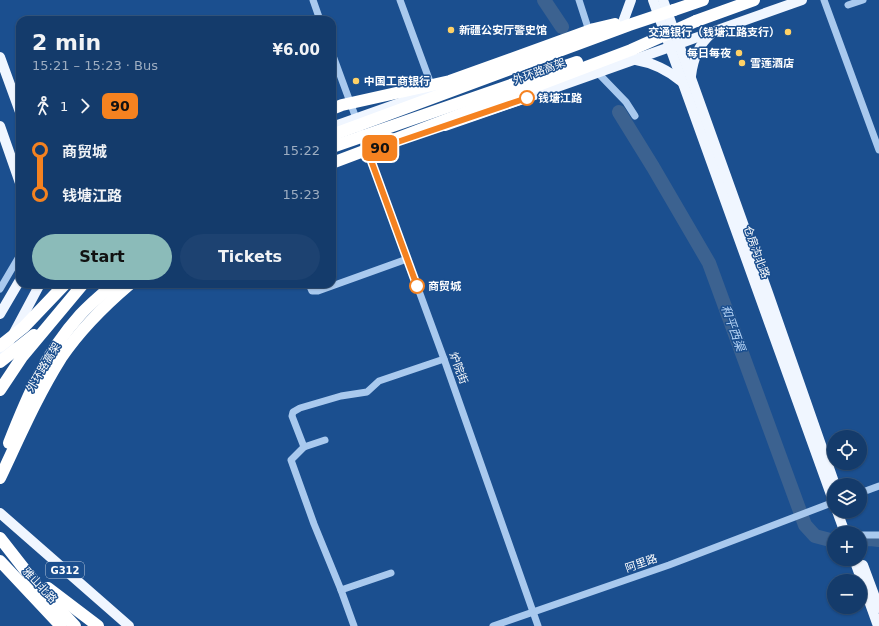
<!DOCTYPE html>
<html lang="en">
<head>
<meta charset="utf-8">
<style>
  body { margin:0; font-family:"DejaVu Sans","Noto Sans SC",sans-serif; background:#1d4271; color:#f1f3f6; height:100vh; display:flex; flex-direction:column; font-size:15px; white-space:nowrap }
  * { box-sizing:border-box; margin:0 }
  p { font-size:13px; color:#9dadc1 }
  .icon { flex:none; width:22px; height:22px; fill:none; stroke:currentColor; stroke-width:2; stroke-linecap:round; stroke-linejoin:round }
  .map { position:relative; flex:1; overflow:hidden }
  .sheet { position:absolute; left:16px; top:16px; width:320px; height:272px; display:flex; flex-direction:column; background:#143b6b; border-radius:12px; box-shadow:0 1px 3px #0004,0 0 0 1px #33557e }
  .sheet>* { flex:none }
  .badge { padding:0 8px; border-radius:6px; font-size:14px; line-height:26px }
  .buttons { position:absolute; left:827px; top:430px; display:grid; gap:8px }
  .buttons a { display:grid; place-items:center; width:40px; height:40px; border-radius:50%; background:#143b6b; box-shadow:0 1px 3px #0004,0 0 0 1px #33557e; font-size:20px }
  .map>.badge { position:absolute; translate:-50% -50%; box-shadow:0 0 0 2px #fff }
  .legs { display:flex; align-items:center; gap:6px; height:44px; padding:0 16px; font-size:13px }
  .legs p { margin-inline-start:auto }
  .summary { display:flex; align-items:center; justify-content:space-between; height:68px; padding:0 16px }
  h1 { font-size:22px; font-weight:800; line-height:30px }
  .cta { display:flex; gap:8px; margin-top:auto; padding:8px 16px }
  .cta a { flex:1; height:46px; border-radius:24px; background:#8bbbb9; color:#111; font-size:16px; font-weight:800; line-height:46px; text-align:center }
  .cta a+a { background:#1d4271; color:#f1f3f6 }
  ul { padding:0 16px; list-style:none }
  li { display:flex; align-items:center; gap:14px; height:44px; font-size:15px }
  li i { display:grid; place-items:center; width:6px; height:100%; margin:0 5px; background:currentColor }
  li i::after { content:''; width:10px; height:10px; margin:-5px; border:3px solid; border-radius:50%; background:#143b6b }
  li p { margin-inline-start:auto }
  li:first-child i { background:linear-gradient(#0000 50%,currentColor 0) }
  li:last-child i { background:linear-gradient(currentColor 50%,#0000 0) }
  .map>svg:first-child { display:block }
</style>
</head>
<body>
<div class="map">
<svg width="879" height="626" viewBox="0 0 879 626">
  <rect width="100%" height="100%" fill="#1b4f8f"/>
  <g fill="none" stroke-linecap="round" stroke-linejoin="round">
    <g stroke="#3c6290" stroke-width="14">
      <polyline points="544,0 562,27"/>
      <polyline points="619,112 653,167 709,263 805,525 815,536 834,541"/>
      <polyline points="860,540 870,539 879,540"/>
    </g>
    <g stroke="#a9c9ee" stroke-width="7">
      <polyline points="313,0 320,20"/>
      <polyline points="400,0 432,87"/>
      <polyline points="579,0 590,34"/>
      <polyline points="824,0 879,150"/>
      <polyline points="848,5 863,0"/>
      <polyline points="332,53 357,121"/>
      <polyline points="598,73 626,102 635,116"/>
      <polyline points="361,133 444,359 538,626"/>
      <polyline points="309,284 312,291 318,291 407,259"/>
      <polyline points="0,289 20,255"/>
      <polyline points="325,440 304,447 292,416 293,412 300,408 341,396 367,392 379,381 444,359"/>
      <polyline points="304,447 291,460 314,524 341,590 354,626"/>
      <polyline points="860,493 879,486"/>
      <polyline points="860,535 879,535"/>
      <polyline points="341,590 391,573"/>
      <polyline points="493,626 669,565 834,502"/>
    </g>
    <g stroke="#f0f6ff" stroke-width="10">
      <polyline points="653,0 834,503"/>
      <polyline points="663,0 768,293 835,485"/>
      <polyline points="623,22 631,0"/>
      <polyline points="0,57 20,112"/>
      <path d="M636,60c18,3 32,10 46,22"/>
      <path d="M691,76c2,-17 7,-31 20,-42"/>
      <polyline points="0,126 20,183"/>
      <path d="M445,126c120,-41 238,-84 357,-126"/>
      <polyline points="332,127 442,88"/>
      <polyline points="0,314 20,280"/>
      <polyline points="0,359 40,284"/>
      <polyline points="837,511 845,533"/>
      <polyline points="0,513 129,626"/>
      <polyline points="854,559 878,626"/>
      <polyline points="863,565 879,608"/>
    </g>
    <g stroke="#fff" stroke-width="12">
      <polyline points="674,10 703,0"/>
      <polyline points="696,21 754,0"/>
      <polyline points="0,362 34,335"/>
      <polyline points="0,390 22,357 83,284"/>
      <path d="M9,443c19,-48 36,-89 71,-128 10,-11 22,-21 34,-31"/>
      <path d="M0,478c19,-40 37,-82 61,-120 19,-28 43,-52 69,-74"/>
      <polyline points="0,538 36,584 75,626"/>
      <polyline points="0,561 61,626"/>
      <polyline points="48,588 98,626"/>
    </g>
    <g stroke="#fff" stroke-width="12">
      <polyline points="332,109 342,105 450,81 594,29 615,24"/>
      <polyline points="332,135 629,25 674,10"/>
      <polyline points="332,147 577,62"/>
      <polyline points="332,163 631,50 696,21"/>
      <polyline points="0,346 24,327 65,284"/>
    </g>
  </g>
  <g fill="none" stroke-linecap="round" stroke-linejoin="round">
    <defs>
      <polyline id="line-1" points="417,286 368,152 527,98"/>
    </defs>
    <use href="#line-1" stroke="#fff" stroke-width="9"/>
    <use href="#line-1" stroke="#f58220" stroke-width="6"/>
  </g>
  <g fill="#ffd166" stroke="#1b4f8f" stroke-width="1.5">
    <circle cx="451" cy="30" r="4"/>
    <circle cx="788" cy="32" r="4"/>
    <circle cx="739" cy="53" r="4"/>
    <circle cx="742" cy="63" r="4"/>
    <circle cx="356" cy="81" r="4"/>
  </g>
  <g fill="#fff" stroke="#f58220" stroke-width="2">
    <circle cx="527" cy="98" r="7"/>
    <circle cx="417" cy="286" r="7"/>
  </g>
  <g text-anchor="middle" stroke-width="3" stroke-linejoin="round" paint-order="stroke">
    <rect fill="#1b4f8f" stroke="#bbcadd" stroke-width="1" x="46" y="562" width="38" height="16" rx="3"/>
    <g font-size="10" font-weight="bold" fill="#fff">
      <text x="65" y="574">G312</text>
    </g>
    <g font-size="11" font-weight="bold" fill="#fff" stroke="#1b4f8f" text-anchor="start">
      <text x="459" y="34">新疆公安厅警史馆</text>
      <text x="780" y="36" text-anchor="end">交通银行（钱塘江路支行）</text>
      <text x="731" y="57" text-anchor="end">每日每夜</text>
      <text x="750" y="67">雪莲酒店</text>
      <text x="364" y="85">中国工商银行</text>
    </g>
    <g font-size="11" fill="#fff" stroke="#1b4f8f">
      <text transform="translate(539 71) rotate(-20)" y="4">外环路高架</text>
      <text transform="translate(757 252) rotate(70)" y="4">仓房沟北路</text>
      <text transform="translate(43 367) rotate(-59)" y="4">外环路高架</text>
      <text transform="translate(459 368) rotate(70)" y="4">炉院街</text>
      <text transform="translate(641 563) rotate(-19)" y="4">阿里路</text>
      <text transform="translate(40 585) rotate(47)" y="4">雅山北路</text>
    </g>
    <g font-size="11" font-weight="bold" fill="#fff" stroke="#1b4f8f" text-anchor="start">
      <text x="538" y="102">钱塘江路</text>
      <text x="428" y="290">商贸城</text>
    </g>
    <g font-size="12" font-style="italic" fill="#b5d3f5" stroke="#1b4f8f">
      <text transform="translate(733 328) rotate(70)" y="4">和平西渠</text>
    </g>
  </g>
</svg>
<div class="buttons">
<a><svg class="icon" aria-label="locate" viewBox="0 0 24 24"><circle cx="12" cy="12" r="6"/><path d="M12 2v4M12 18v4M2 12h4M18 12h4"/></svg></a>
<a><svg class="icon" aria-label="layers" viewBox="0 0 24 24"><path d="M12 4l9 5-9 5-9-5zM3 14l9 5 9-5"/></svg></a>
<a>+</a>
<a>−</a>
</div>
<b class="badge" style="left:380px;top:148px;background:#f58220;color:#111">90</b>
<section class="sheet">
<div class="summary"><div><h1>2 min</h1><p>15:21 – 15:23 · Bus</p></div><b>¥6.00</b></div>
<div class="legs"><svg class="icon" aria-label="walk" viewBox="0 0 24 24"><circle cx="13" cy="4" r="2"/><path d="M13 8l-2 6 4 7M11 14l-3 7M7 12l3-4h3l4 4"/></svg>1<svg class="icon" aria-label="forward" viewBox="0 0 24 24"><path d="M9 5l7 7-7 7"/></svg><b class="badge" style="background:#f58220;color:#111">90</b></div>
<ul>
<li><i style="color:#f58220"></i><b>商贸城</b><p>15:22</p></li>
<li><i style="color:#f58220"></i><b>钱塘江路</b><p>15:23</p></li>
</ul>
<div class="cta"><a>Start</a><a>Tickets</a></div>
</section>
</div>
</body>
</html>
